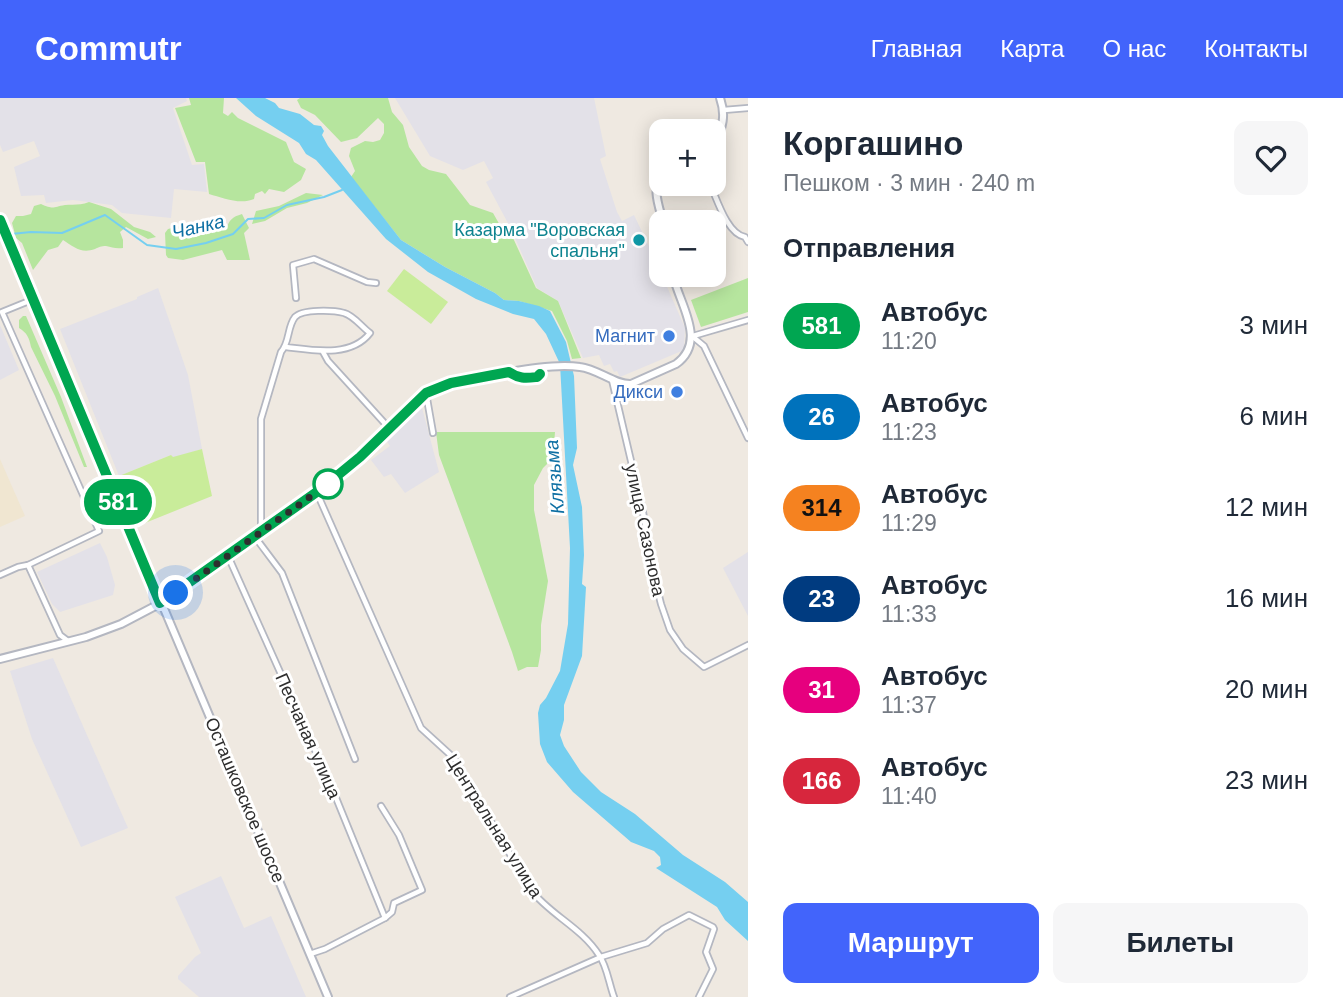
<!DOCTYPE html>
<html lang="ru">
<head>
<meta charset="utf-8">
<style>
  body { margin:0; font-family:Helvetica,sans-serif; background:#f6f6f7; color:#1f2937; height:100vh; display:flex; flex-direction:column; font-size:26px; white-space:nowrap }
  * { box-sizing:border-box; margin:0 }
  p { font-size:23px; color:#747a83 }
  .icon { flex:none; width:38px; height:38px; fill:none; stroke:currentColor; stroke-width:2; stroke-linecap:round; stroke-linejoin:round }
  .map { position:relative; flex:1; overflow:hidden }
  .details { display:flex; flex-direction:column; background:#fff; width:595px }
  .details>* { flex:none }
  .badge { padding:0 14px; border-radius:23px; font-size:24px; line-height:46px }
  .buttons { position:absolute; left:649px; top:21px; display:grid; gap:14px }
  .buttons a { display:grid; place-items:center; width:77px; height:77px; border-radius:14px; background:#fff; box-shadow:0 4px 18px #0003; font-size:35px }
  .you { position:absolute; width:35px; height:35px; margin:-18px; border:5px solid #fff; border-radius:50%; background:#1a73e8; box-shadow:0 0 0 10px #1a73e833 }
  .map>.badge { position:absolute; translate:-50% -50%; box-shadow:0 0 0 4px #fff }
  h2 { padding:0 35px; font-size:26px; line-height:63px }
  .round { display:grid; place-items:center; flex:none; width:74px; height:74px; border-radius:14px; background:#f6f6f7 }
  .headline { display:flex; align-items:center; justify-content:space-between; height:119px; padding:0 35px }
  h1 { font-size:33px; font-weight:600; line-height:52px }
  .button { display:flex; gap:14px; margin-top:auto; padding:14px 35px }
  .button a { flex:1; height:80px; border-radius:14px; background:#4264fb; color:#fff; font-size:28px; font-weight:600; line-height:80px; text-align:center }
  .button a+a { background:#f6f6f7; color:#1f2937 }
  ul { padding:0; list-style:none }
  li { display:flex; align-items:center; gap:21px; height:91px; padding:0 35px }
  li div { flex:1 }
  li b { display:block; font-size:26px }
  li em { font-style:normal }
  li .badge { min-width:77px; font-weight:700; text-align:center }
  header { display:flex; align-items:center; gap:42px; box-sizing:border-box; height:98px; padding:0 35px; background:#4264fb; color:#fff }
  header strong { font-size:33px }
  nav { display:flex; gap:38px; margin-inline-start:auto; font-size:24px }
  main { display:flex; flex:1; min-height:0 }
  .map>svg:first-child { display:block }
</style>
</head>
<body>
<header>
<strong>Commutr</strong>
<nav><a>Главная</a><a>Карта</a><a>О нас</a><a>Контакты</a></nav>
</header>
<main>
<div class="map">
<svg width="748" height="899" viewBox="0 0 748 899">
  <rect width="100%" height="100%" fill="#efe9e1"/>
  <g fill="#e3e1e8">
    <polygon points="0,0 186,0 187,3 173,10 192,67 204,66 207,94 174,91 171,120 122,115 112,107 73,102 46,105 44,97 21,98 14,69 40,58 34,43 3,54 0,47"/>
    <polygon points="395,0 594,0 606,58 600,61 617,114 622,123 634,117 655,161 685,230 684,252 620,279 617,273 614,274 610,266 604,268 599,257 583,260 558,203 537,190 511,131 486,84 493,80 484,63 463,72 430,58"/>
    <polygon points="158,190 188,277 202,351 173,360 171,357 119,378 60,231 137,201 137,199"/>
    <polygon points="0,227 19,272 0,282"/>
    <polygon points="421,306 439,374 405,395 391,376 384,379 371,362 390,348 386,342"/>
    <polygon points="100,445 107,459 115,487 113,497 60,514 52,506 37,474"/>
    <polygon points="748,454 748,518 723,470"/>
    <polygon points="53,560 128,730 81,749 32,641 10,573"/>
    <polygon points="221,778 244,830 271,818 306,899 199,899 178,881 178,878 195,859 201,855 175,799"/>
  </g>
  <polygon fill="#f0e6d1" points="0,361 25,418 0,429"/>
  <g fill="#b6e59e">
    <path d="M189,0h35l-1,15 5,3 4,-4 6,6 48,24 8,20 12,7 -5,11 -17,12 -15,-3 -4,5 -3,-3 -7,3 -1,5c-14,6 -31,-1 -45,-5l-4,-32h-9l-21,-54 16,-3z"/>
    <polygon points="300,0 388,0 392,14 403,27 409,49 422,68 429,72 446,76 470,107 493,115 501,129 508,129 536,190 558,203 581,260 572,261 567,243 552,213 519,203 504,202 495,195 445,169 401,142 351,79 355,73 349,58 351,50 365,43 373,44 380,42 384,35 384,26 378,20 357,40 341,44 315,17 301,10 297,2"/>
    <polygon points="306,95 323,97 307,105 287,110 265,123 252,126 256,113 279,108"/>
    <path d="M89,104l22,7 23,18 16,5 6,5 -8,2 -22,-12 -6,5 3,8v8c-8,1 -11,-1 -17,-2 -5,0 -7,1 -11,3 -14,5 -21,-2 -32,-9l-5,7 -10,3 -15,20 -11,-27 -6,-5 -4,-15 4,-7h7l8,-2 3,-8 7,-2c13,6 12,3 24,1 8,-1 15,1 24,-3z"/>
    <path d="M242,116l7,14 -5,5 6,27h-23l-5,-10 -39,10 -15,-2 -2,-3 -1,-22 3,-4 12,-3 7,4 21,-12 7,2 5,6 6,4c3,-10 6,-13 16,-16z"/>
    <polygon points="748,180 748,214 701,229 691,202"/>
    <path d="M23,218h3l35,81 26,70h-3l-29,-71 -24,-49c-2,-10 -4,-14 -12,-19v-8z"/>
    <polygon points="436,334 555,334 553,360 543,370 534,387 534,412 548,483 541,527 541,552 538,569 527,569 518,573 512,554 439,357"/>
  </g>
  <g fill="#c9ec9a">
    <polygon points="404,171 448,204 431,226 387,193"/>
    <polygon points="202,351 212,398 140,427 119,378 171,357 173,359"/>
  </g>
  <polygon fill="#75cff0" points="236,0 265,0 275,5 279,10 300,16 314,27 321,28 324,33 322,37 328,48 401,142 445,169 495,195 504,202 519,203 539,208 550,213 566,244 574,278 577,350 573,367 582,409 584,457 582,486 586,489 582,558 564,607 564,622 560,637 564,648 581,674 601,694 635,716 683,757 725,784 748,804 748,843 725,822 717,809 656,770 661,767 660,759 654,753 631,744 573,694 547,664 540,646 538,615 540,607 546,600 560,573 568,526 570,450 560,266 546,236 534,221 513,216 476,201 428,174 386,141 316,62 306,56 299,45 256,18"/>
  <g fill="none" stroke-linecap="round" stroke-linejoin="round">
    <g stroke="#75cff0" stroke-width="2">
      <polyline points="11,136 31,134 62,135 105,117 147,147 176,151 206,145 233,136 248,121 264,120 287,107 324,99 342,92"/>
      <polyline points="0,139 2,138"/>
    </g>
    <defs>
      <g id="street">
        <polyline points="724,12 748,10"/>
        <path d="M710,86c7,15 17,50 35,53l3,5"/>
        <polyline points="296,200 293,167 314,161 367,184 376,185"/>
        <polyline points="692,238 704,248 748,340"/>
        <polyline points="693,238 748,222"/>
        <polyline points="323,254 328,263 389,330"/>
        <polyline points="612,282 643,414 652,470 661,506 670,532 683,551 704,569 748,547"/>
        <polyline points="426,295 433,335"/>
        <path d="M317,395l104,235 34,31 75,130c20,26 51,38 69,66 8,11 10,29 15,42"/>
        <path d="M261,433v-112l20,-67c9,-10 6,-25 14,-35 7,-8 38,-7 49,-4 9,2 18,14 26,20 -19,25 -58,17 -84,14"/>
        <polyline points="255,439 282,475 355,661"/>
        <polyline points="228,458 332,690 385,820"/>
        <polyline points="28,467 60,537 68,543"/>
        <polyline points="0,477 18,469 28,467 99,433 2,214 34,201"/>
        <polyline points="310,856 325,851 385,820 392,814 394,805 422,792 399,737 381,708"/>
        <polyline points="510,899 601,859 647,845 663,831 689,817 713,829 714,831 706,854 713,871 699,899"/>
      </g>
      <g id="secondary">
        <path d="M714,46c9,-16 12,-29 6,-46"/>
        <path d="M662,75c-11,15 -3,33 1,49"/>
        <polyline points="0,122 328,899"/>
        <path d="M0,561l86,-22 35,-13 40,-21 161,-114 38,-32 57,-56c6,-5 11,-9 18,-12 15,-7 31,-9 48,-12 28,-5 69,-14 97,-10 18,2 35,18 51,17l45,-20c32,-23 3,-60 -3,-89"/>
      </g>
    </defs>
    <use href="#street" stroke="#b4b7c1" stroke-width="8"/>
    <use href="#secondary" stroke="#b4b7c1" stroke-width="10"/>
    <use href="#street" stroke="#fff" stroke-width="4.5"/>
    <use href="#secondary" stroke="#fff" stroke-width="6"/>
  </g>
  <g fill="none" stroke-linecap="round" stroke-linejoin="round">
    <defs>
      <path id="line" d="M0,122l160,383 161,-114 39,-32 66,-64 25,-10 58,-11c10,7 17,6 28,5l3,-3"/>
    </defs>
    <use href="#line" stroke="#fff" stroke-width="16"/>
    <use href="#line" stroke="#00a651" stroke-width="10"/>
    <polyline stroke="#2e2e2e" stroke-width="7" stroke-dasharray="0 12.6" points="176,495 328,386"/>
  </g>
  <circle fill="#0f9aa8" stroke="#fff" stroke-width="2.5" cx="639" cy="142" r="7"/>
  <g fill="#3f7fe0" stroke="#fff" stroke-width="2.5">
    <circle cx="669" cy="238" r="7"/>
    <circle cx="677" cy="294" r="7"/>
  </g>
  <circle fill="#fff" stroke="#00a651" stroke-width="3.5" cx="328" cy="386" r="14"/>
  <g text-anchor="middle" stroke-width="6" stroke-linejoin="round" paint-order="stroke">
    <g font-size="18" fill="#0d838f" stroke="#fff" text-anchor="end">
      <text x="625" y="138">Казарма "Воровская<tspan x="625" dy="21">спальня"</tspan></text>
    </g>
    <g font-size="18" fill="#366cbe" stroke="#fff" text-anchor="end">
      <text x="655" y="244">Магнит</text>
      <text x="663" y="300">Дикси</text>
    </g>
    <g font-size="18" fill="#2e2e2e" stroke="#fff">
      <text transform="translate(645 432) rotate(78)" y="6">улица Сазонова</text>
      <text transform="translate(308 638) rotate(66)" y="6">Песчаная улица</text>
      <text transform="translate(245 702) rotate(67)" y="6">Осташковское шоссе</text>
      <text transform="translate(494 728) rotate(58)" y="6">Центральная улица</text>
    </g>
    <g font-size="19" font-style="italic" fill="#0d6fa3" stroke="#fff">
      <text transform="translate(198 128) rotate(-13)" y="7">Чанка</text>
      <text transform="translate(554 379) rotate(-95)" y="7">Клязьма</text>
    </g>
  </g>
</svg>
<div class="buttons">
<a>+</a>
<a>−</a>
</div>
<div class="you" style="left:176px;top:495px"></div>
<b class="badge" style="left:118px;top:404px;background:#00a651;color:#fff">581</b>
</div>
<section class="details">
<div class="headline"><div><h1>Коргашино</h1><p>Пешком · 3 мин · 240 m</p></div><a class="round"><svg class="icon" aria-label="heart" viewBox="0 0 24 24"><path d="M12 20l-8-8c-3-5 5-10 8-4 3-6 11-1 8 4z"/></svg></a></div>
<h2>Отправления</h2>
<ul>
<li><span class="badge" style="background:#00a651;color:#fff">581</span><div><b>Автобус</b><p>11:20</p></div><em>3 мин</em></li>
<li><span class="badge" style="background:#0072bc;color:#fff">26</span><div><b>Автобус</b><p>11:23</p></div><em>6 мин</em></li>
<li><span class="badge" style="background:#f58220;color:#111">314</span><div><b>Автобус</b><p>11:29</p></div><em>12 мин</em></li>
<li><span class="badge" style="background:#003b80;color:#fff">23</span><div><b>Автобус</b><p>11:33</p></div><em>16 мин</em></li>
<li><span class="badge" style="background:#e6007e;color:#fff">31</span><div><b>Автобус</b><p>11:37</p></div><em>20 мин</em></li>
<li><span class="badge" style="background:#d7263d;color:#fff">166</span><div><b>Автобус</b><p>11:40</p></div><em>23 мин</em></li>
</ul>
<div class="button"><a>Маршрут</a><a>Билеты</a></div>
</section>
</main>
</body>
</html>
